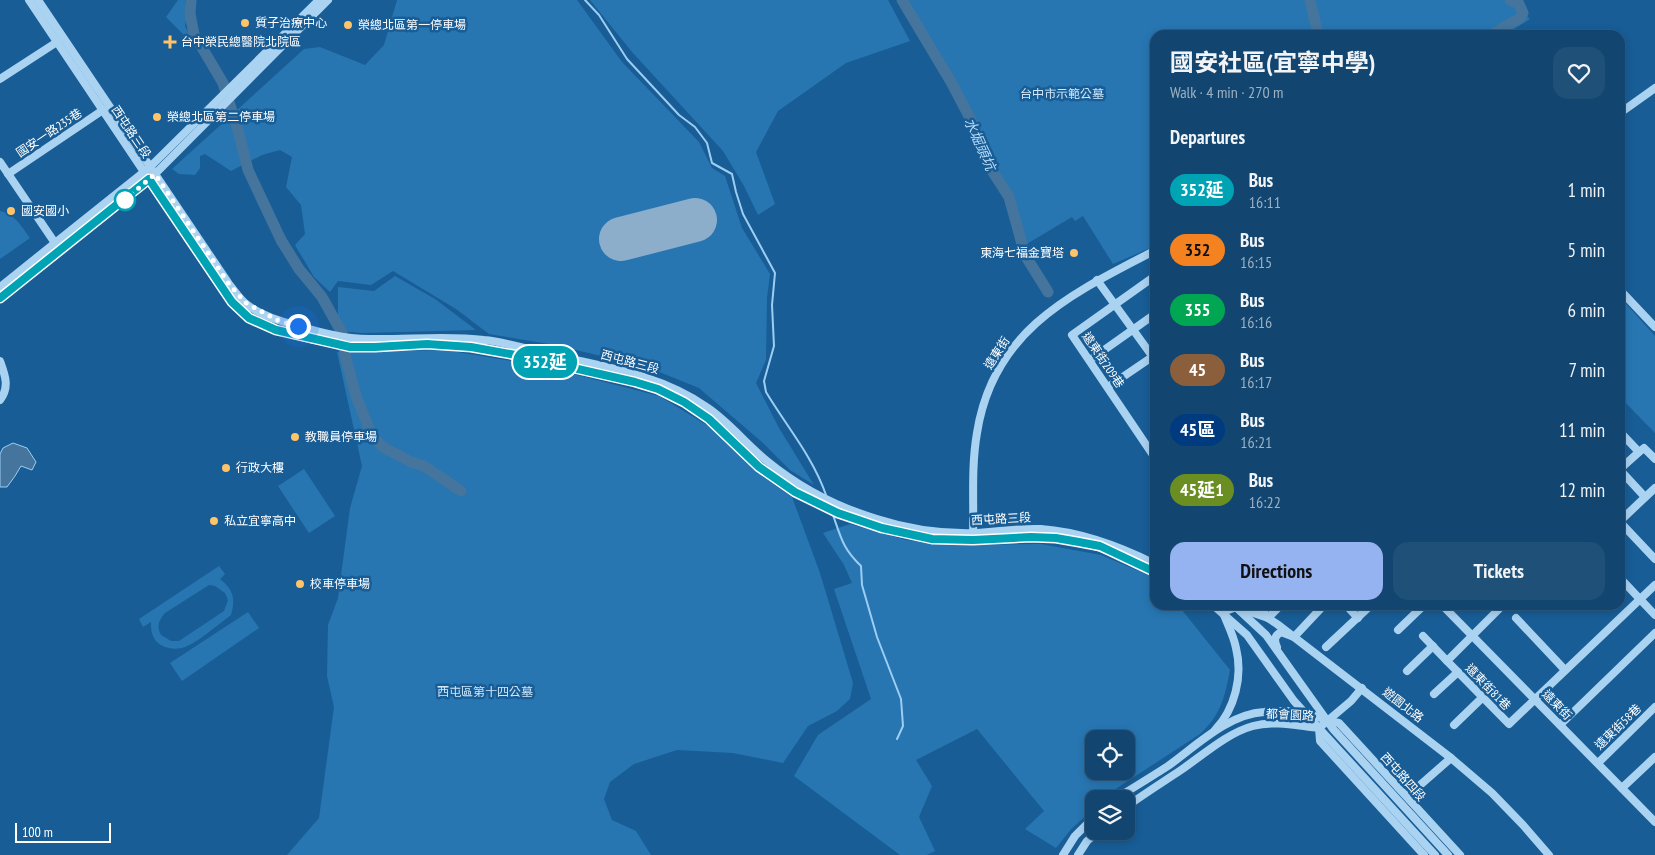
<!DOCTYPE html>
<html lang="en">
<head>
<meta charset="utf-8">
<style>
  body { margin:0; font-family:"PT Sans Narrow","Noto Sans TC",sans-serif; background:#1f5078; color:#f1f3f6; height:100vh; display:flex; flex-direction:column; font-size:19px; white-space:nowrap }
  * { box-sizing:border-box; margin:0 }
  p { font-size:16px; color:#9cb1c3 }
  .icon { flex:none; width:28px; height:28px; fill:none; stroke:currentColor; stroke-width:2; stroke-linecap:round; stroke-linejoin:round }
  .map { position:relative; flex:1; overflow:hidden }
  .sheet { position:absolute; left:1150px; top:30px; width:475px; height:580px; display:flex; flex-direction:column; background:#124670; border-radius:15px; box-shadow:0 2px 8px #0003,0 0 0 1px #315e83 }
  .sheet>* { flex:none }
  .badge { padding:0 10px; border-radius:16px; font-size:18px; line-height:32px }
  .fabs { position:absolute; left:1085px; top:730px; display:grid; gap:10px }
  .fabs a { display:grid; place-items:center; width:50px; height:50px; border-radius:10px; background:#124670; box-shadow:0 2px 8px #0003,0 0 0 1px #315e83; font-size:25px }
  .scale { position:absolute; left:15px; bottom:12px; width:96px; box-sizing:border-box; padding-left:5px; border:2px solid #fff; border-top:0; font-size:14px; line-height:18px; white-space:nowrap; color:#fff; -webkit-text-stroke:4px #185d96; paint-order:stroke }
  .you { position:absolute; width:25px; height:25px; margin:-12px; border:4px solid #fff; border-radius:50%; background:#1a73e8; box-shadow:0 0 0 8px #1a73e833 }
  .map>.badge { position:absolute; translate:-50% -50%; box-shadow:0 0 0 2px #fff }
  h2 { padding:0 20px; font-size:19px; line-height:45px }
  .round { display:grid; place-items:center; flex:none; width:52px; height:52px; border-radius:15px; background:#1f5078 }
  .summary { display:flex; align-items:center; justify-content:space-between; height:85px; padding:0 20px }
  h1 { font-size:24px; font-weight:700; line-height:38px }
  .primary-button { display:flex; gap:10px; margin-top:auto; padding:10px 20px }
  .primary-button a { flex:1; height:58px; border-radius:15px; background:#95b2f1; color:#111; font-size:20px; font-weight:700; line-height:58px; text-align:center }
  .primary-button a+a { background:#1f5078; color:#f1f3f6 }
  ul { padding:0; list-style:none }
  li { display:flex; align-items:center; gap:15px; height:60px; padding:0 20px }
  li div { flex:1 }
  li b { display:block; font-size:19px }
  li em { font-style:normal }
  li .badge { min-width:55px; font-weight:700; text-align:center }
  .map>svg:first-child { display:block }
</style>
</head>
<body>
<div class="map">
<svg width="1655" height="855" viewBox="0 0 1655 855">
  <rect width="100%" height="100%" fill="#185d96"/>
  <g fill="#2776b2" fill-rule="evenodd">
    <polygon points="178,0 185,0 187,15 185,26 195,46 166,17"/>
    <polygon points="397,0 577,0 622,62 699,142 712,168 725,176 742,228 770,274 767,298 766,360 756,383 779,428 814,485 790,470 762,442 699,388 647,367 555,345 489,334 456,309 393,271 371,285 338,281 330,292 314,277 295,245 305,234 301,205 286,187 292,157 280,150 262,155 231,171 205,154 200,156 200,168 195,175 179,174 172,169 304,49 320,47 365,65 384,45"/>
    <polygon points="590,0 888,0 910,41 846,63 778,111 756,152 775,204 758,215 744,186 723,151 632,52"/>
    <polygon points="902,0 1510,0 1530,19 1504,35 1155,35 1155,246 1113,264 1083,216 1075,221 1072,217 1025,245 1011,196 992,168 972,119 922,30"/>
    <path d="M0,211c15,3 22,16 30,27l-30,21z"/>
    <polygon points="395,276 435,299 476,330 363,333 338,331 338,287 374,291"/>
    <polygon points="1620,297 1655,336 1655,433 1620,397"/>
    <polygon points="445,350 542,366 659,396 710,427 763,477 792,497 820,573 853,683 850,699 837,711 808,726 783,763 733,753 677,750 634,764 610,782 604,799 612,820 636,831 651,855 287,855 319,818 334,707 327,676 328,625 338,598 350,508 362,466 337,352"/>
    <polygon points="304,469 335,516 309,533 278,486"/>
    <path d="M850,524l56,16 64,5 71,-1 60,11 54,23v27h23l52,65c-5,26 -9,45 -30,64l-86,56 -10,9h-10v10l-22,19 -16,20 -31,-19 19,-18 -67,-82 -61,31 16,26 -13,31 16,34 -8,4h-27l-106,-79 24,-41 53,-36 -37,-110 18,-6 -8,-18 -21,-32zM1094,739h32v32h-32z"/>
    <path d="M219,566l6,8 -5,5c13,10 16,20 11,36 -11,8 -34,28 -46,32 -10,4 -26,1 -31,-9 -3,-5 -3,-11 -3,-16l-8,5 -4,-8zM209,585l6,1 10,7 3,7 -4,11 -45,30h-8l-10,-6c-5,-9 -2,-15 4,-22z"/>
    <polygon points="248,612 259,628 182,681 170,663"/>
  </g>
  <polygon fill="#45759d" stroke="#9ccef3" points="13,443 27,448 36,462 32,470 21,466 15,476 7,487 0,487 0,454 3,448"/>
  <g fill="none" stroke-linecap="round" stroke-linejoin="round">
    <g stroke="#9ccef3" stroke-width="2">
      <path d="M585,0l14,15 28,44 52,56 16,12 12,16 5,20 20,11 4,18 7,22 32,59 -3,32 2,41 -10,35 2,11c21,35 47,65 60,103"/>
      <path d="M833,515c8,23 10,34 28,51l1,19 15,52 24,62 2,27 -6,13"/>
    </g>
    <g stroke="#45759d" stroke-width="11">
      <polyline points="191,0 190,14 194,34 223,83 238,130 248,170 281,240 299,269 322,297 342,333 345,355 356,396 372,436 383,447 411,462 424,466 461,491"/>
      <polyline points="902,0 951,82 971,120 991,169 1009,197 1025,255 1048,292"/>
      <polyline points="1310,0 1318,35"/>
      <polyline points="1491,35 1520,18 1523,13 1519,4 1510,0"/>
    </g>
    <polyline stroke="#8caeca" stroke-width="44" points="621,239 695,220"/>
    <g stroke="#aad2f1" stroke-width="8">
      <path d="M29,0l190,284c8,12 17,25 30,34 29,17 89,29 123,29 34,0 67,-5 101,0 37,6 73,15 110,23 34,8 69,14 101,32 17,11 33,24 48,38 9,9 18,20 29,28 37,29 74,44 117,59 31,10 63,13 95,13 28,0 54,-4 82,-2 37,3 67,18 100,34"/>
      <path d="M38,0l191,284c5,6 10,14 16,19 14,12 34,18 50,22 24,7 49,14 74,14 38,1 77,-4 115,1 23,2 46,10 68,15 54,12 109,20 156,53 22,15 38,36 59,53 33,27 70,46 110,58 31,10 66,15 99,14 21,-1 43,-5 65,-4 41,3 78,17 114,35"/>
      <polyline points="0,79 57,42"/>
      <polyline points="1620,113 1655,88"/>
      <polyline points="0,162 57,246"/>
      <polyline points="8,174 103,110"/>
      <polyline points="1155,276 1072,335 1155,458"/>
      <polyline points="1097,280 1155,360"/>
      <polyline points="0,287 150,167 319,0"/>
      <polyline points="1620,290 1655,327"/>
      <polyline points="0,298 124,200 155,174 328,0"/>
      <polyline points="1090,360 1155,314"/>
      <path d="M0,361c5,14 10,26 0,39"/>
      <polyline points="1108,387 1155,355"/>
      <polyline points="1620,432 1639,452 1644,448 1655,459"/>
      <polyline points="1620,469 1639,452"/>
      <polyline points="1620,470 1645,497"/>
      <polyline points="1620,521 1655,488"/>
      <polyline points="1620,522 1655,559"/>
      <path d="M973,536c1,-34 -2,-69 4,-103 16,-103 94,-139 177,-182l1,2"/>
      <polyline points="1620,578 1655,615"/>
      <polyline points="1213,605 1247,635 1294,701 1435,855"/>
      <polyline points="1259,605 1268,618 1281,605"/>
      <polyline points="1346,605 1358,618"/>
      <polyline points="1442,605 1655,822"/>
      <polyline points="1503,605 1447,661 1509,724 1655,585"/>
      <polyline points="1238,609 1266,635 1333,729 1448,855"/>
      <polyline points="1223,612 1236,607 1268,618 1277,624 1451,758 1492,793 1523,825 1549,855"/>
      <polyline points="1516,618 1565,670"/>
      <polyline points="1398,630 1424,605"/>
      <polyline points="1423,636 1447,661"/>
      <path d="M1277,647c-3,-7 -3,-11 4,-15l13,5 30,-32"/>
      <polyline points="1326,647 1371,605"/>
      <polyline points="1407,671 1433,646"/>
      <polyline points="1434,694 1458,672"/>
      <polyline points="1454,725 1483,697"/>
      <polyline points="1560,725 1655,633"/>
      <polyline points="1319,728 1320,741 1424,855"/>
      <path d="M1215,730c20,-21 28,-54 21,-82 -2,-11 -8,-23 -12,-33"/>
      <polyline points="1598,763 1655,707"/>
      <polyline points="1622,788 1655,757"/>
      <polyline points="1411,793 1451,758"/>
      <path d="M1115,799c18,-11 36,-22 53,-33 28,-20 60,-52 96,-54 10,-1 33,-2 42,1 12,4 21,8 33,10l121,132"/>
      <path d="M1126,807c18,-13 37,-25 55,-37 22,-15 46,-37 72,-44 22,-6 45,0 66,2l32,-27 11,-13"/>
      <polyline points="1063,855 1075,836 1094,817"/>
      <polyline points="1078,855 1087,841 1099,831"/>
    </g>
  </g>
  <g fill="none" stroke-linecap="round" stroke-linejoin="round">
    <defs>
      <polyline id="line" points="0,298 149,179 232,302 249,318 276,330 350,347 375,347 427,344 471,347 521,356 635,382 658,389 684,402 709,419 759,467 795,492 838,513 882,528 932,539 973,540 1031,537 1056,538 1079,542 1100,546 1155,572"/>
    </defs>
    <use href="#line" stroke="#fff" stroke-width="11"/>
    <use href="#line" stroke="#00a3b4" stroke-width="8"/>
    <polyline stroke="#fff" stroke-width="5" stroke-dasharray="0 9" points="125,200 155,174 229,284 246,303 279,321 298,326"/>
  </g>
  <g fill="#ffc369" stroke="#185d96" stroke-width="2">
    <circle cx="245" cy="23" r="5"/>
    <circle cx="348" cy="25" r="5"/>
    <path d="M167.5 34.5h5v5h5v5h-5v5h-5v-5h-5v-5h5z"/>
    <circle cx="157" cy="117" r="5"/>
    <circle cx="11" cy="211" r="5"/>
    <circle cx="1074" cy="253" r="5"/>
    <circle cx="295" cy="437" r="5"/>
    <circle cx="226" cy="468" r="5"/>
    <circle cx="214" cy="521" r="5"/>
    <circle cx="300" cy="584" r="5"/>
  </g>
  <circle fill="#fff" stroke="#00a3b4" stroke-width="2.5" cx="125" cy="200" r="10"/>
  <g text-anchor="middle" stroke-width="5" stroke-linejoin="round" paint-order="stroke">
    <g font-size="12" fill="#fff" stroke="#185d96" text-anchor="start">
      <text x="255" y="27">質子治療中心</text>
      <text x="358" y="29">榮總北區第一停車場</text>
      <text x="181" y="46">台中榮民總醫院北院區</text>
      <text x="167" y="121">榮總北區第二停車場</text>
      <text x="21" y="215">國安國小</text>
      <text x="1064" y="257" text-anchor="end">東海七福金寶塔</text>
      <text x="305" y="441">教職員停車場</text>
      <text x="236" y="472">行政大樓</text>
      <text x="224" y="525">私立宜寧高中</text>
      <text x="310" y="588">校車停車場</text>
    </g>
    <g font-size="12" fill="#d1e9fc" stroke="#185d96">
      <text x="1062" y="98">台中市示範公墓</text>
      <text x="485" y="696">西屯區第十四公墓</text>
    </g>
    <g font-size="12" fill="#fff" stroke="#185d96">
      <text transform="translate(131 132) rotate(56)" y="4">西屯路三段</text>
      <text transform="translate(49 133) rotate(-34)" y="4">國安一路235巷</text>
      <text transform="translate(997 353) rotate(-57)" y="4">遠東街</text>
      <text transform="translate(1103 360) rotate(56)" y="4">遠東街209巷</text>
      <text transform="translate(630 362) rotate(15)" y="4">西屯路三段</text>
      <text transform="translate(1001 519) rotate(-3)" y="4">西屯路三段</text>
      <text transform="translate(1488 687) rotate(46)" y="4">遠東街81巷</text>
      <text transform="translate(1403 705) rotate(38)" y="4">遊園北路</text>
      <text transform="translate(1557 705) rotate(46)" y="4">遠東街</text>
      <text transform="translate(1290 715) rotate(3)" y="4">都會園路</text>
      <text transform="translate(1618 727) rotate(-44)" y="4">遠東街58巷</text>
      <text transform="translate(1403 777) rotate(48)" y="4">西屯路四段</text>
    </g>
    <g font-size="14" font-style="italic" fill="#b6dbf7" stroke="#185d96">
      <text transform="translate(980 144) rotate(66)" y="5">水堀頭坑</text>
    </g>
  </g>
</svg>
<div class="fabs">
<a><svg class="icon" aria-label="locate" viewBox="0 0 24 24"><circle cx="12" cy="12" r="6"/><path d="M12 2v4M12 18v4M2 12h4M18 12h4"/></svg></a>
<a><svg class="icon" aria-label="layers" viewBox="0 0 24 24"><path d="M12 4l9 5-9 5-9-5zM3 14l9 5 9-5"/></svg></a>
</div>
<div class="scale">100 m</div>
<div class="you" style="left:298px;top:326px"></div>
<b class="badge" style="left:545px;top:362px;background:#00a3b4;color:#fff">352延</b>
<section class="sheet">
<div class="summary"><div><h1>國安社區(宜寧中學)</h1><p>Walk · 4 min · 270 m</p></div><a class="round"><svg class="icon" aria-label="heart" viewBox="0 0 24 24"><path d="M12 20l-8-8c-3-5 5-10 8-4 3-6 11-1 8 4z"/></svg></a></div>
<h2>Departures</h2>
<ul>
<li><span class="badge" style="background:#00a3b4;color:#fff">352延</span><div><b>Bus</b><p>16:11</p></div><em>1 min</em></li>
<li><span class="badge" style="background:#f58220;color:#111">352</span><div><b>Bus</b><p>16:15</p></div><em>5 min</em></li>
<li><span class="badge" style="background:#00a651;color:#fff">355</span><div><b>Bus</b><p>16:16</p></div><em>6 min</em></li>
<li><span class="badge" style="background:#8b5e3c;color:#fff">45</span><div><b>Bus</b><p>16:17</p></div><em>7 min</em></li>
<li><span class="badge" style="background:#003b80;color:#fff">45區</span><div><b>Bus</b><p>16:21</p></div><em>11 min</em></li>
<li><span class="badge" style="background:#6b8e23;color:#fff">45延1</span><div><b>Bus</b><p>16:22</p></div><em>12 min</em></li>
</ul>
<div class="primary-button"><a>Directions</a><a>Tickets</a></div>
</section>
</div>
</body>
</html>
